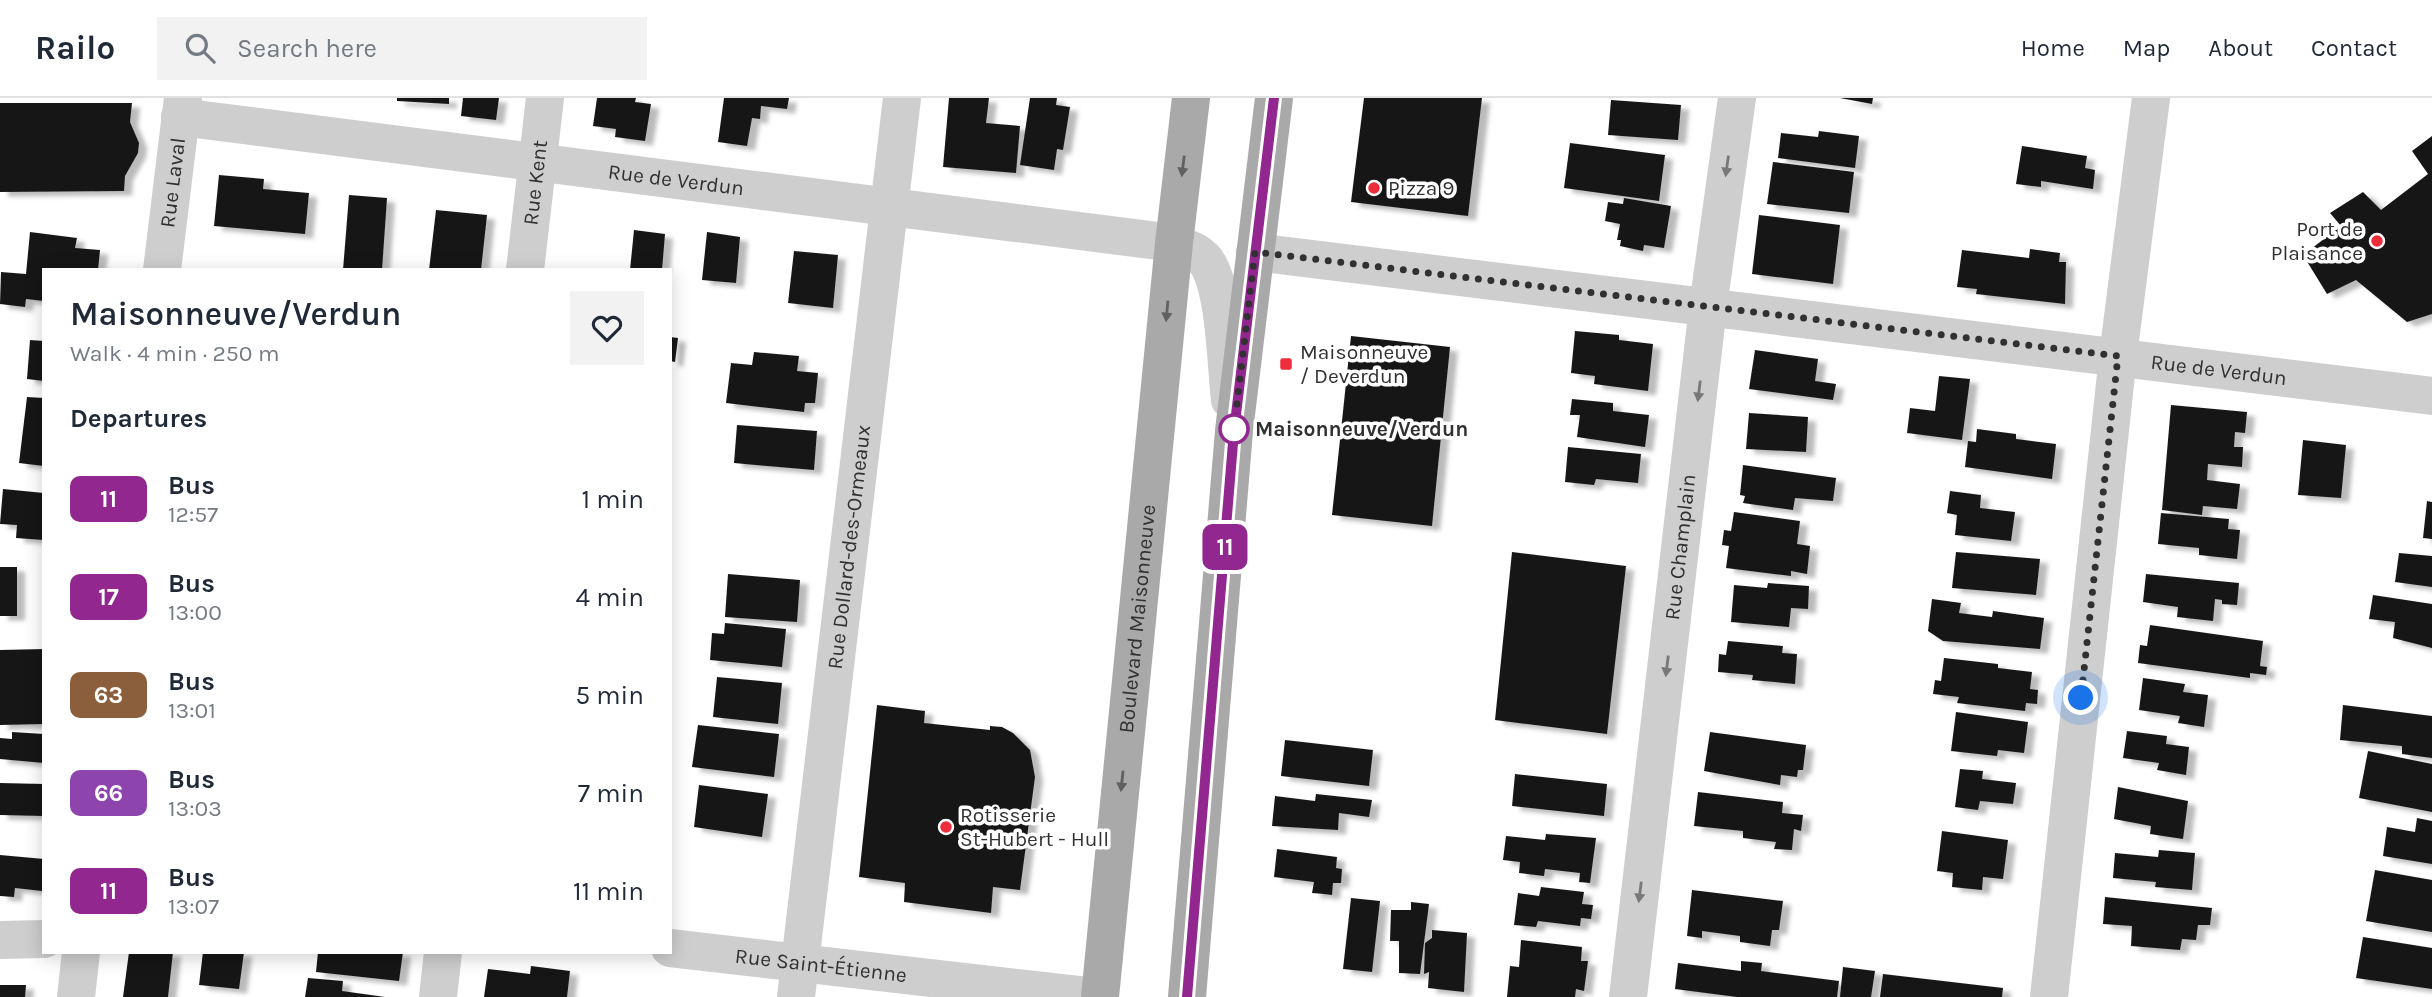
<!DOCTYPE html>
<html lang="en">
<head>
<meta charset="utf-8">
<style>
  body { margin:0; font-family:Karla,sans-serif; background:#f2f2f3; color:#1f2937; height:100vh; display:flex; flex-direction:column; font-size:26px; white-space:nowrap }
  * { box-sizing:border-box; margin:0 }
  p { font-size:23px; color:#747a83 }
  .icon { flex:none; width:38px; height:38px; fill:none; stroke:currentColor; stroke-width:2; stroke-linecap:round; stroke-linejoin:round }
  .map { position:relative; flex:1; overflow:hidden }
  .drawer { position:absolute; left:42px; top:170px; width:630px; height:686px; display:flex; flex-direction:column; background:#fff; border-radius:0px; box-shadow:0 4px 18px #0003 }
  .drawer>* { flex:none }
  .badge { padding:0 14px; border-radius:10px; font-size:24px; line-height:46px }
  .you { position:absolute; width:35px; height:35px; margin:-18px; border:5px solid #fff; border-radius:50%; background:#1a73e8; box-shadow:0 0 0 10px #1a73e833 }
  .map>.badge { position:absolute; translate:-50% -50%; box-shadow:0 0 0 4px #fff }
  h2 { padding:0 28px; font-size:26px; line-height:63px }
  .round { display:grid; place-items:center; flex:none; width:74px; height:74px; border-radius:0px; background:#f2f2f3 }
  .head { display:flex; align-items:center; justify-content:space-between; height:119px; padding:0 28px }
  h1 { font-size:33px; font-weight:600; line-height:52px }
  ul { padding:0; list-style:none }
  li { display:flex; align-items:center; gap:21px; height:98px; padding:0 28px }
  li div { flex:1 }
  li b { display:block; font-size:26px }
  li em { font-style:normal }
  li .badge { min-width:77px; font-weight:700; text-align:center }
  header { display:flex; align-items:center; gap:42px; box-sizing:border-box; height:98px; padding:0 35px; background:#fff; border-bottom:2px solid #e0e1e3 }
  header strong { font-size:33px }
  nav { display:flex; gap:38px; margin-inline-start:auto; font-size:24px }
  .search { width:490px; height:63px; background:#f2f2f3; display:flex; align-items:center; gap:18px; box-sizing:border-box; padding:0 24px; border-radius:0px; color:#747a83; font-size:26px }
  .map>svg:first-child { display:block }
</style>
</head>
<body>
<header>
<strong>Railo</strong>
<div class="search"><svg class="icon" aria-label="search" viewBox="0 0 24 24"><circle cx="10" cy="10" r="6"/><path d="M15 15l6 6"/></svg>Search here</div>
<nav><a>Home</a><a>Map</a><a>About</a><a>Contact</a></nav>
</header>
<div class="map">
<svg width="2432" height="899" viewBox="0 0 2432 899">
  <defs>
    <filter id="shadow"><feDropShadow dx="8" dy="4.5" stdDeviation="2" flood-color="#0004"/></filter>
  </defs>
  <rect width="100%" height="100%" fill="#fff"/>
  <g fill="#181818" filter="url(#shadow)">
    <polygon points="397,0 449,0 449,6 397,3"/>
    <polygon points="463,0 499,0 496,22 461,18"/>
    <polygon points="597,0 636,0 635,4 651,6 645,43 615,39 616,31 593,28"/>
    <polygon points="724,0 789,0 787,11 761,8 760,21 752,20 747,48 718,44"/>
    <polygon points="949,0 989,0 986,25 1020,28 1016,75 943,69"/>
    <polygon points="1030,0 1057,0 1056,7 1070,9 1063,52 1057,51 1054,72 1020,67"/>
    <polygon points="1364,0 1482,0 1468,118 1351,104"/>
    <polygon points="1840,0 1873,0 1872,6"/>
    <polygon points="1611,2 1681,7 1678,42 1608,37"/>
    <polygon points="0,5 132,5 130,24 139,45 138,55 125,78 124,93 0,94"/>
    <polygon points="1819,33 1859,38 1855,70 1778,60 1781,35 1818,39"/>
    <polygon points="2432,38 2432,216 2407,224 2356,182 2327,196 2303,157 2341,128 2330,115 2363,94 2381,112 2428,76 2412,53"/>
    <polygon points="1570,45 1665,57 1659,103 1564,90"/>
    <polygon points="2022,48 2087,58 2085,70 2095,72 2093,91 2041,83 2041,89 2016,86"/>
    <polygon points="1773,64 1854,74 1849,115 1767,106"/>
    <polygon points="219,77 264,81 263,91 309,95 305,136 214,128"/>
    <polygon points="349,97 387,100 382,172 343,172"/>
    <polygon points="1624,100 1671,108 1664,150 1644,147 1643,153 1620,148 1621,142 1617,142 1620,126 1605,123 1608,104 1623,106"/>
    <polygon points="436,112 487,117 481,172 429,172"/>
    <polygon points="1759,117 1840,127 1833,186 1752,176"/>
    <polygon points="634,132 665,136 662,172 630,172"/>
    <polygon points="30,134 77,140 75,150 100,152 98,172 44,172 44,203 26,201 25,209 0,206 1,174 26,176"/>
    <polygon points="707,134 740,139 736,185 702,182"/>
    <polygon points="2030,151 2060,155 2059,164 2066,164 2065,206 1976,196 1977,191 1957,189 1962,152 2029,160"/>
    <polygon points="794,153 838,157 833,210 788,205"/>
    <polygon points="1575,233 1619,237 1619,242 1653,246 1648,293 1594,286 1595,278 1571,275"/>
    <polygon points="1351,238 1450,249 1432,428 1332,417"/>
    <polygon points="670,239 678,240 675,264 670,263"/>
    <polygon points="30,242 44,243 44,283 27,281"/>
    <polygon points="1755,252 1818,261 1815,283 1836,286 1833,302 1749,291"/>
    <polygon points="754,254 799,258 797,273 818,275 815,305 805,305 804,314 726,305 731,265 752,267"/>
    <polygon points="1939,278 1970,281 1962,342 1907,335 1910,310 1935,313"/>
    <polygon points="27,299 44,300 44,368 19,365"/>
    <polygon points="1572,301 1613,305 1613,313 1649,317 1645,349 1577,339 1580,317 1570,317"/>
    <polygon points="2171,307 2247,314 2245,335 2235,334 2234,349 2243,349 2242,369 2208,366 2207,382 2240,386 2237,411 2203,408 2202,417 2162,412"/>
    <polygon points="1749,315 1808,319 1806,354 1746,351"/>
    <polygon points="737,327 817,333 814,372 734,365"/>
    <polygon points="1977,331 2016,336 2016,341 2056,346 2052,381 1965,369 1968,343 1976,344"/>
    <polygon points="2303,342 2346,347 2341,400 2298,397"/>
    <polygon points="1568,349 1641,356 1638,385 1596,381 1594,387 1565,384"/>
    <polygon points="1743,367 1836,380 1833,403 1795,400 1793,412 1743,405 1745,398 1740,397"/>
    <polygon points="3,391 44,395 44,442 16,440 17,427 0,426"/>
    <polygon points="1950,393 1981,397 1980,410 2015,414 2011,443 1955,437 1957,417 1947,415"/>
    <polygon points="2427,403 2432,404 2432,441 2423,440"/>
    <polygon points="1734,414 1800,423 1797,446 1810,448 1807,476 1791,473 1791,478 1726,470 1729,448 1722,447 1724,432 1731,433"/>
    <polygon points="2161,415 2229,421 2228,431 2240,432 2237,461 2199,457 2199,450 2158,446"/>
    <polygon points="1512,454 1626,468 1607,636 1495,622"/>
    <polygon points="1956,454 2040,461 2036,497 1952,490"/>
    <polygon points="2399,455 2432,458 2432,489 2395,484"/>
    <rect x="0" y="469" width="17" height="49"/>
    <polygon points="728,476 800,482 797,524 725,519"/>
    <polygon points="2146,476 2239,485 2237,507 2222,506 2222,502 2215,501 2213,523 2177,519 2178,509 2143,504"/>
    <polygon points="1768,485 1809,488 1808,511 1791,510 1789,529 1731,524 1734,487 1767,490"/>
    <polygon points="2373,497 2432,506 2432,550 2393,540 2395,524 2369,521"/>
    <polygon points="1932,501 1961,505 1959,515 1992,519 1993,513 2044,520 2040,551 1943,543 1928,533"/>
    <polygon points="725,525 786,531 782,569 710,562 712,535 724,536"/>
    <polygon points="2150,527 2263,543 2260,568 2267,569 2266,577 2250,575 2250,580 2138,565 2140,547 2147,548"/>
    <polygon points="1728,543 1783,548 1782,555 1797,556 1795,586 1752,582 1753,577 1718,574 1719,556 1726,557"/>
    <polygon points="44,551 44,626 0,627 0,552"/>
    <polygon points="1944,560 1998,566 1998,570 2032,574 2030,591 2038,592 2037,606 2026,605 2025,613 1957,605 1959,599 1933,596 1935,582 1941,583"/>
    <polygon points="717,579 782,585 778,626 713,619"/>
    <polygon points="2143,580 2185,586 2183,594 2208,597 2204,629 2178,625 2180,618 2139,612"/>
    <polygon points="877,607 925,613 924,625 990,632 990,628 1002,629 1013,635 1030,652 1035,679 1020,792 993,789 991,815 904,804 905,785 859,779"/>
    <polygon points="2343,607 2432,618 2432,660 2402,656 2402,648 2340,642"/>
    <polygon points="1956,614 2028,624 2024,655 1998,652 1997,658 1951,653"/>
    <polygon points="698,627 779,636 774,679 692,669"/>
    <polygon points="2127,633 2167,638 2166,646 2189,649 2186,677 2157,672 2159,665 2123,660"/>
    <polygon points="12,634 44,636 44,665 0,661 0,640 12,641"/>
    <polygon points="1710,634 1806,647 1803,672 1798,672 1797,679 1781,677 1780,687 1704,673"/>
    <polygon points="1285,642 1373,652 1369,688 1281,678"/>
    <polygon points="2368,653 2432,666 2432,714 2359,700"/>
    <polygon points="1960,671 1983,673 1982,681 2016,685 2013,706 1980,703 1978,712 1955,709"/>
    <polygon points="1515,676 1607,686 1604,718 1512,708"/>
    <polygon points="0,685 44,686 44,718 0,717"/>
    <polygon points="699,687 768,696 762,739 694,729"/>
    <polygon points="2118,689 2188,703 2183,741 2150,736 2151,728 2114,721"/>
    <polygon points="1698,694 1783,704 1782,715 1803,717 1801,733 1794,731 1792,752 1774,751 1776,744 1743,740 1743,733 1694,728"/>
    <polygon points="1316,696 1372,702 1369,719 1339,715 1338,732 1272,728 1275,698 1315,703"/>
    <polygon points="2417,720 2432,723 2432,766 2383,758 2387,729 2415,734"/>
    <polygon points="1942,733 2008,742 2003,781 1983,779 1982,792 1952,789 1953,775 1937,773"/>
    <polygon points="1546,736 1596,740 1590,785 1579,784 1580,775 1545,771 1544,778 1519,775 1520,764 1503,762 1506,738 1545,742"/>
    <polygon points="1277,751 1337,759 1336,770 1342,771 1341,785 1333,785 1332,797 1324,796 1312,795 1314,784 1274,779"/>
    <polygon points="2159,752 2195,755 2192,792 2155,789 2156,784 2113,780 2115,755 2158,759"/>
    <polygon points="0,757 44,761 42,793 15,790 14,799 0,798"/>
    <polygon points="2375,772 2432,782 2432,834 2366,823"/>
    <polygon points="1541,789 1584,794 1582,806 1593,807 1591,821 1581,820 1580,828 1538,823 1536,829 1514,827 1518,795 1539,798"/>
    <polygon points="1692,792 1783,803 1779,832 1772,832 1770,848 1740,844 1740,838 1702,833 1702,840 1687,838"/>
    <polygon points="2105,799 2212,810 2210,827 2198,827 2196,842 2182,841 2180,852 2131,848 2132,828 2103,826"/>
    <polygon points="1351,800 1380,803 1372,874 1343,871"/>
    <polygon points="1411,804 1429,806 1420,876 1399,875 1399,843 1390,843 1391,812 1411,812"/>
    <polygon points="1432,832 1467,835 1464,894 1428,890 1429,874 1424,876 1425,845 1432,840"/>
    <polygon points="2363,839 2432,850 2432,891 2356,880"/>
    <polygon points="1521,842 1582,849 1581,863 1588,863 1584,893 1576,891 1575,899 1507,899 1510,868 1519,869"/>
    <polygon points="129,854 173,854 168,899 123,899"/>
    <polygon points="203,854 244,854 239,891 199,887"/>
    <polygon points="318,854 403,854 399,883 316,874"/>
    <polygon points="1741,863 1762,865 1761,873 1839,883 1837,899 1737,899 1675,891 1678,865 1741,873"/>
    <polygon points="531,868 570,873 567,899 484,899 488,871 530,876"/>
    <polygon points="1843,869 1875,873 1871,899 1840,899"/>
    <polygon points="1883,876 2003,890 2002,899 1880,899"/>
    <polygon points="308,880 343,883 342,893 385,899 305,899"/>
    <polygon points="0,887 26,887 25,899 0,899"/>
  </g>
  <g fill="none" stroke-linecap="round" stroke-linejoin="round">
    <g stroke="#cecece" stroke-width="38">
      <path id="s1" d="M180,19l994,126c13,5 28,9 35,23 16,29 17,99 21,134"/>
      <path id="s2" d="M1255,154l1177,144"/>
      <path id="s3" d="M162,172l21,-172"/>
      <path id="s4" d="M525,172l20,-172"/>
      <polyline points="0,842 44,841"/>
      <path id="s5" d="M670,850l426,49"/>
      <polyline points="76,899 81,854"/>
      <polyline points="438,899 443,854"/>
      <path id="s6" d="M796,899l106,-899"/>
      <path id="s7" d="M1628,899l80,-690 29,-209"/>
      <polyline points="2049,899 2118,258 2151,0"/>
    </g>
    <g stroke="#a9a9a9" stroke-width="38">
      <path id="s8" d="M1100,899l74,-754 17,-145"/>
      <polyline points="1187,899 1234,333 1274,0"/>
    </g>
  </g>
  <defs><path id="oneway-solid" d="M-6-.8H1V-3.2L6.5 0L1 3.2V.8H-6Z" transform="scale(1.75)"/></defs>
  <g fill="#616161">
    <use href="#oneway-solid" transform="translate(1183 68) rotate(97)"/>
    <use href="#oneway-solid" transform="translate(1167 213) rotate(95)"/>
    <use href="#oneway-solid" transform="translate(1122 683) rotate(96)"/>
  </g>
  <g fill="#787878">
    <use href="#oneway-solid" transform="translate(1727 68) rotate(98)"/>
    <use href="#oneway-solid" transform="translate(1699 293) rotate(97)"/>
    <use href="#oneway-solid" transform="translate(1667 568) rotate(97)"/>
    <use href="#oneway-solid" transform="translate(1640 794) rotate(97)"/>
  </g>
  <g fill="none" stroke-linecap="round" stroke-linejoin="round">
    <defs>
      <polyline id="line" points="1187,899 1234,333 1274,0"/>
    </defs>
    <use href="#line" stroke="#fff" stroke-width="16"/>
    <use href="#line" stroke="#922790" stroke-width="10"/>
    <polyline stroke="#313131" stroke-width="7" stroke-dasharray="0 12.6" points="1234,331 1255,154 2118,258 2081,600"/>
  </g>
  <g fill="#ee2d3c" stroke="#fff" stroke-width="2.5">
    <circle cx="1374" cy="90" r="7"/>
    <circle cx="2377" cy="143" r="7"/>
    <rect x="1279" y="259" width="14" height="14" rx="3.5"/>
    <circle cx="946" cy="729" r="7"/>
  </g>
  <circle fill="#fff" stroke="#922790" stroke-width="3.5" cx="1234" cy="331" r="14"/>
  <g text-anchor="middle" stroke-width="7" stroke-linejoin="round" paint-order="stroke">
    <g font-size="21" fill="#313131" stroke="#fff">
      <text dy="7" stroke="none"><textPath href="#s1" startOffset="500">Rue de Verdun</textPath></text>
      <text dy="7" stroke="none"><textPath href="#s3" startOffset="88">Rue Laval</textPath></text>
      <text dy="7" stroke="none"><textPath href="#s4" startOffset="88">Rue Kent</textPath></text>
      <text dy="7" stroke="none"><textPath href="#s2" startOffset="971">Rue de Verdun</textPath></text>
      <text dy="7" stroke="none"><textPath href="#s6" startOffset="453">Rue Dollard-des-Ormeaux</textPath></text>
      <text dy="7" stroke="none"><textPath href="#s7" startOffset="453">Rue Champlain</textPath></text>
      <text dy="7" stroke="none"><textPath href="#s8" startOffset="380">Boulevard Maisonneuve</textPath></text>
      <text dy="7" stroke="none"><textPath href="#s5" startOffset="152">Rue Saint-Étienne</textPath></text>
    </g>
    <g font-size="21" fill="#313131" stroke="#fff" text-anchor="start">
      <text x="1388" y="97">Pizza 9</text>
      <text x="2363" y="138" text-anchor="end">Port de<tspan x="2363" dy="24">Plaisance</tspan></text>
      <text x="1300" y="261">Maisonneuve<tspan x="1300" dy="24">/ Deverdun</tspan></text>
      <text x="960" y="724">Rotisserie<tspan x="960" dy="24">St-Hubert - Hull</tspan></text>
    </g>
    <g font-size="21" font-weight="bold" fill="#313131" stroke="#fff" text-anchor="start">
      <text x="1255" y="338">Maisonneuve/Verdun</text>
    </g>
  </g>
</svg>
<div class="you" style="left:2081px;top:600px"></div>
<b class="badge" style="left:1225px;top:449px;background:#922790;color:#fff">11</b>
<section class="drawer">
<div class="head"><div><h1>Maisonneuve/Verdun</h1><p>Walk · 4 min · 250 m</p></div><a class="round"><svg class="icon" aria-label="heart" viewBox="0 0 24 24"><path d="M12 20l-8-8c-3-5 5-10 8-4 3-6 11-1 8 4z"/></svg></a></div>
<h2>Departures</h2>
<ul>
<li><span class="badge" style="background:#922790;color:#fff">11</span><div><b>Bus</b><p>12:57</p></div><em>1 min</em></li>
<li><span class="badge" style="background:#922790;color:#fff">17</span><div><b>Bus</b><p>13:00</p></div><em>4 min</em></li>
<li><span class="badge" style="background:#8b5e3c;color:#fff">63</span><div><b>Bus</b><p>13:01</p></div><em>5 min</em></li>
<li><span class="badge" style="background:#8e44ad;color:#fff">66</span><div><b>Bus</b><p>13:03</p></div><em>7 min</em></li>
<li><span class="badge" style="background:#922790;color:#fff">11</span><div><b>Bus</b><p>13:07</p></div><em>11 min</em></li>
</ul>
</section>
</div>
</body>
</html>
